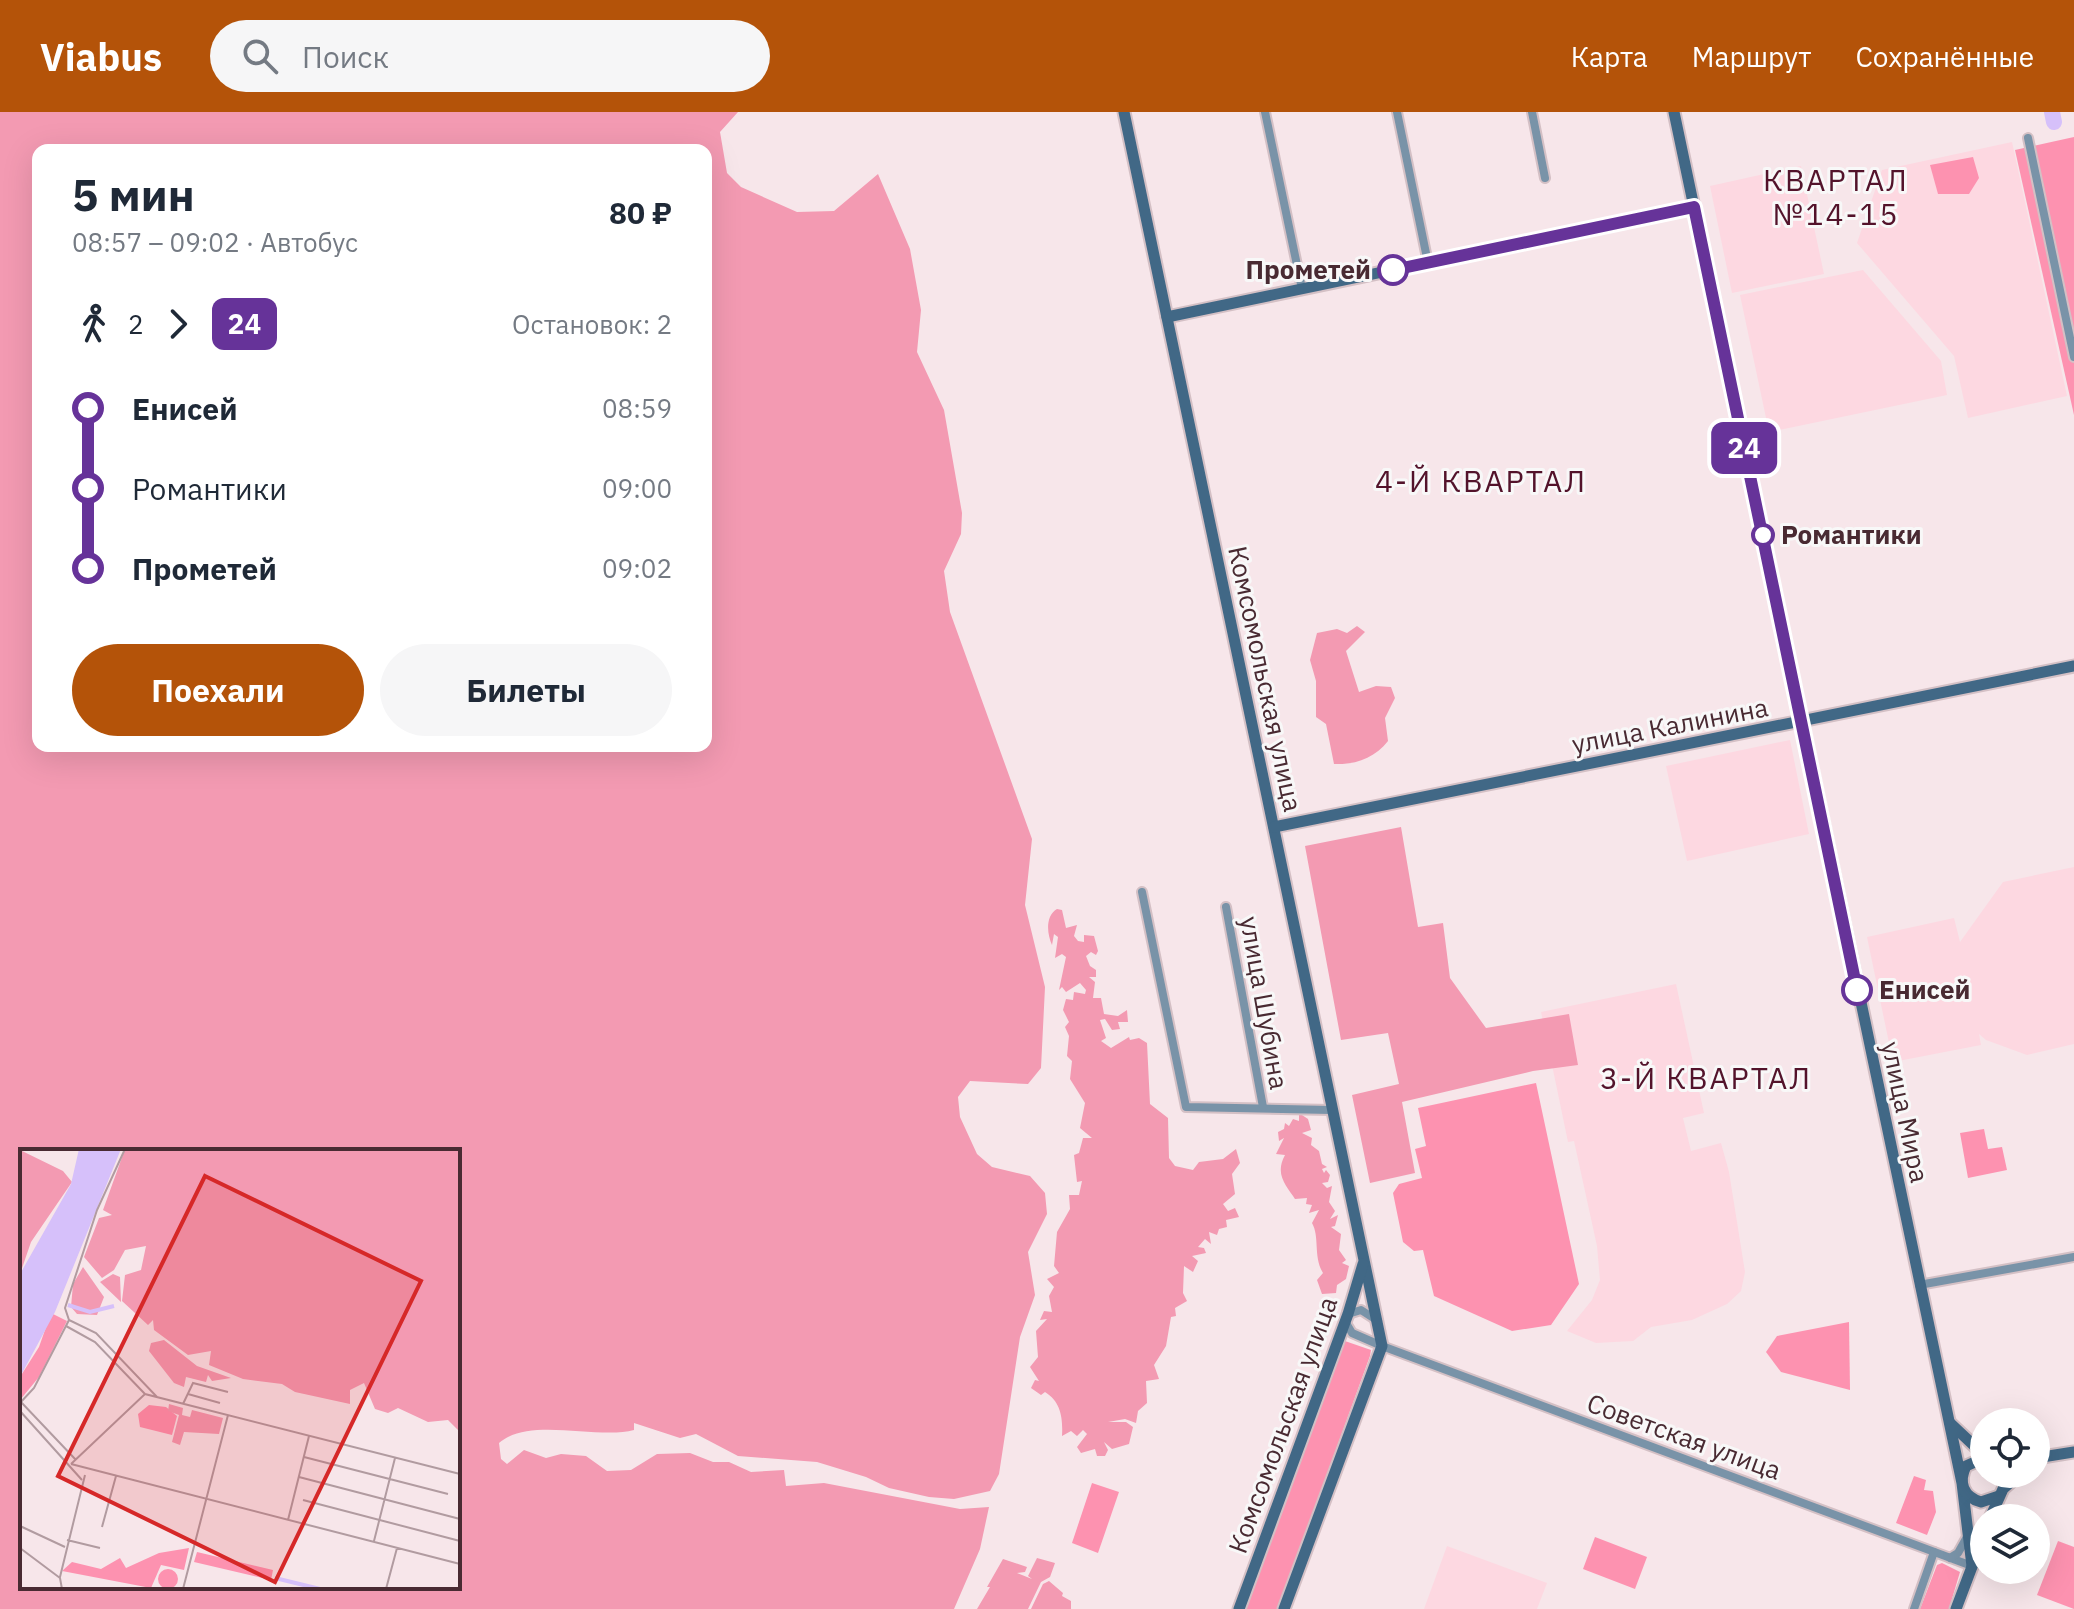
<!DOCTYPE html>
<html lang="ru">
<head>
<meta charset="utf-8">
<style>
  body { margin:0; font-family:"IBM Plex Sans",sans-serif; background:#f6f6f7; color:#1f2937; height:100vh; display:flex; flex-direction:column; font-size:30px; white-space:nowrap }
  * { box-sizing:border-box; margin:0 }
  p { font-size:26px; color:#747a83 }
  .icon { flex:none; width:44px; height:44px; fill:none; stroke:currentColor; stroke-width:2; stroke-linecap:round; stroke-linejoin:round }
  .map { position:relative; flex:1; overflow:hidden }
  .side { position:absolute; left:32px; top:32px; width:680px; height:608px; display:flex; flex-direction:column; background:#fff; border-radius:16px; box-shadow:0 8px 32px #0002 }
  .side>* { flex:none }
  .badge { padding:0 16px; border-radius:12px; font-size:28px; line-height:52px }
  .controls { position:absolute; left:1970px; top:1296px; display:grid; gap:16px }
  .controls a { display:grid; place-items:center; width:80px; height:80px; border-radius:50%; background:#fff; box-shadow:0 8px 32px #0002; font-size:40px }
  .map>.badge { position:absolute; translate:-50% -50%; box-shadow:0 0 0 4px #fff }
  .legs { display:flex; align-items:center; gap:12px; height:88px; padding:0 40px; font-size:26px }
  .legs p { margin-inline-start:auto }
  .head { display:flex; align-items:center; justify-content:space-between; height:136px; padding:0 40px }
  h1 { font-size:44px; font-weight:800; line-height:60px }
  .cta { display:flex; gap:16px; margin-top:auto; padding:16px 40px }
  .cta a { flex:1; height:92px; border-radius:48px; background:#b45309; color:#fff; font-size:32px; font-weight:800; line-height:92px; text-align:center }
  .cta a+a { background:#f6f6f7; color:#1f2937 }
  ul { padding:0 40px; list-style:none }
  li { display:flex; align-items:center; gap:28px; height:80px; font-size:30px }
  li i { display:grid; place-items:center; width:12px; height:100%; margin:0 10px; background:currentColor }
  li i::after { content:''; width:20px; height:20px; margin:-10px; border:6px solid; border-radius:50%; background:#fff }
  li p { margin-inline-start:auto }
  li:first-child i { background:linear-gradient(#0000 50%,currentColor 0) }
  li:last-child i { background:linear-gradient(currentColor 50%,#0000 0) }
  header { display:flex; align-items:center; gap:48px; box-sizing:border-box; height:112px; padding:0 40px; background:#b45309; color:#fff }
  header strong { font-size:38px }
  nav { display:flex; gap:44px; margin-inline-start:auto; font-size:28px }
  .search { width:560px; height:72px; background:#f6f6f7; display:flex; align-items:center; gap:20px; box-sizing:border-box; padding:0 28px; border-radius:44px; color:#747a83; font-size:30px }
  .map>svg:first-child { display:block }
</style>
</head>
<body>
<header>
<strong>Viabus</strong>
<div class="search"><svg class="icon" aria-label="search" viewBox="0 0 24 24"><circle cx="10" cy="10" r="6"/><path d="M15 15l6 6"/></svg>Поиск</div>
<nav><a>Карта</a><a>Маршрут</a><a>Сохранённые</a></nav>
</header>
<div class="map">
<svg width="2074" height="1497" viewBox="0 0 2074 1497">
  <rect width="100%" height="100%" fill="#f7e6ea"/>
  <g fill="#fdd8e1">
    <polygon points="2012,30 2067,284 1968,306 1954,244 1857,131 1882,58"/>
    <polygon points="1801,54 1824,162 1732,181 1710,74"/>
    <polygon points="1863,158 1941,249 1947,283 1769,320 1740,183"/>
    <polygon points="1790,628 1809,722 1687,749 1666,654"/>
    <polygon points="2074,755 2074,932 2027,943 1986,928 1979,922 1981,933 1893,950 1867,825 1954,806 1960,830 2003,770"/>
    <polygon points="1676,872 1704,1001 1683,1006 1691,1039 1721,1031 1729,1060 1745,1160 1741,1179 1727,1192 1692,1208 1651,1215 1633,1229 1596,1231 1567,1219 1592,1188 1600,1168 1597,1134 1574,1029 1568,1030 1541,900"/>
    <polygon points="1447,1434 1547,1471 1537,1497 1424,1497"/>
  </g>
  <g fill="#fd92b0">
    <polygon points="2074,25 2074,303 2015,38"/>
    <polygon points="1973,45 1979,66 1969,82 1938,82 1930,53"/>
    <polygon points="1536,971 1579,1172 1551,1213 1512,1219 1434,1184 1423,1138 1414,1139 1403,1130 1393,1081 1399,1072 1422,1066 1415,1037 1426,1034 1418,996"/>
    <polygon points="1984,1017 1988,1037 2002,1035 2007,1058 1968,1066 1960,1021"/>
    <polygon points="1849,1210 1850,1278 1781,1260 1766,1240 1777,1224"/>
    <polygon points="1342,1228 1371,1238 1370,1244 1278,1497 1244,1497"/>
    <polygon points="1914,1364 1926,1368 1924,1378 1933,1379 1936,1400 1927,1423 1896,1411"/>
    <polygon points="1092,1371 1119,1380 1098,1441 1072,1431"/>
    <polygon points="1595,1425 1647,1445 1635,1477 1583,1457"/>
    <polygon points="2058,1429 2074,1435 2074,1497 2037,1483"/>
    <polygon points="1942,1451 1960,1460 1949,1497 1920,1497 1937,1453"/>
  </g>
  <g fill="#f39ab2" fill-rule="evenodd">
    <path d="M0,0h738l-18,20 7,41 14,14 56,25 37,-1 44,-37 32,75 11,61 -4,42 27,58 18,103 -1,21 -17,37 6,41 82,227 -7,66 20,82 -4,81 -13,16 -58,-3 -12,16 2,20 17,37 15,13 38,9 15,17 2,21 -19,38 7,43 -15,42 -21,137 -9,17 -36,8 -25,-2 -40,-9 -23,-11 -49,-15 -79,-6 -42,-22 -16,4 -46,-15v7c-36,10 -105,-14 -135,13l2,16 6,5 17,-14 22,8 15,-4 25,2 21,15 24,-1 26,-16 33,-1 23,9h16l22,10 33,-2 2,16 38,-3 136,26 29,-2 -9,42 -26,60h-954zM38,38h668v596h-668zM22,1039h436v436h-436z"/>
    <path d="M1357,514l8,6 -19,19 13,41 17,-6 15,1 4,11 -10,20 3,23c-13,17 -33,24 -54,23l-8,-40 -10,-7v-36l-6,-21 7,-27 20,-4 10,4z"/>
    <polygon points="1401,715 1418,815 1443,811 1450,866 1486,916 1569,902 1578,953 1533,959 1402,990 1415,1061 1370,1071 1352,983 1399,972 1388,921 1341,928 1305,734"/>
    <path d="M1057,797l5,1 4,18 11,-3 -3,11 4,5 6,1v-7l10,1 4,15 -2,4 -5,-3 -5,4 4,10 6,4v7h-7l6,5 -2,16h8l3,16 14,2 9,-6 1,12h-10l2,7 -8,1 -7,-11 -5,1 6,18 -5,3 10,7 18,-11 1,3 9,-2 8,5 3,61 18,14 1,40 6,8 18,4 6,-8 24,-3 13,-10 4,14 -8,11 3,20 -12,10 5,7 7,-3 4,9 -13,3 1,7 -8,2 -2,6 -8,-3 2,12 -6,-5 -7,8 6,1 2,5 -14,3 6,5 -5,11 -9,-6 -1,27 4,8 -12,7 1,8 -5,1 -5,29 -12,19 5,14 -13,2 1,22 -9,8 -2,12 -11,-4 -17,3h18l7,5 -4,17 -17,5 -8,-7 4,8 -3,6h-8l-2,-7 -14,4 -4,-6 10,-13 -4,-4 -6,6 -6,-5 -9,5c1,-18 -1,-34 -17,-44l-4,3 -10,-7 4,-8 4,1 -9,-14 8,-10 -2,-26 11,-12 -7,1 4,-9 8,1 -3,-16 5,-9 -7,-8 12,-6 -5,-7 3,-34 13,-23 -1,-14h10l3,-14 -5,1 -3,-27 5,-2 4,-15h9l-12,-10 5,-25 -15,-24 2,-18 -5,-5 2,-20 -4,-9 4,-5 -6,-12 3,-11 7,1 1,-8 11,2 1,-4 -6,-7 -14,9 -4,-5 -3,3 7,-33 -4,-3 -7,4 3,-21 -4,-3 -2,11c-5,-11 -7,-29 5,-36z"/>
    <path d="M1299,1001l9,6 3,11 -9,3 10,5 -1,7 8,6 3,13 5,3 -5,2 2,4 2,-3 4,5 -2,7 -6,1 5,5 5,-2 -3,16 6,9 -5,8 8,-4 -3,11 -4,1 10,7 -2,16 7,10 -4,3 7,3 -3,13 -9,6 -1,8 -14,1 -5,-14 6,-7c-10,-17 -3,-36 -11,-50l7,-13 -10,3 3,-8 -6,-1 1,-6 -12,1c-8,-13 -21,-24 -10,-44l-9,-1 8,-16 -5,3 -1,-9 6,-3 1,-6 4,3 4,-7 6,2z"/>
    <polygon points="1037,1446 1055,1451 1050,1465 1041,1470 1028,1497 977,1497 990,1475 987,1475 1003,1447 1027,1455 1025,1460 1017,1461 1032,1467 1028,1464"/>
    <polygon points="1049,1469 1063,1481 1062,1484 1071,1489 1071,1497 1031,1497 1043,1472"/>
  </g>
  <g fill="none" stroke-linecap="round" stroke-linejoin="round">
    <polyline stroke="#d6c0fa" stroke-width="16" points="2052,0 2054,10"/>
    <defs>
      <g id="street">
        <polyline points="1265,0 1302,177"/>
        <polyline points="1397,0 1428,151"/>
        <polyline points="1532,0 1545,66"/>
        <polyline points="2028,26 2074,245"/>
        <polyline points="1142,780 1186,995 1331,998"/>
        <polyline points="1226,795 1263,995"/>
        <polyline points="1919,1173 2074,1145"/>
        <polyline points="1348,1202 1361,1198 1378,1209"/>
        <polyline points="1346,1211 1352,1221 1382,1234 1972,1454"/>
        <polyline points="1950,1446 1958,1441 1967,1425"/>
        <polyline points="1914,1497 1934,1440"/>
      </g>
      <g id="secondary">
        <polyline points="1124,0 1382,1234 1284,1497"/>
        <polyline points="1674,0 1962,1371 1972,1454"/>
        <polyline points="1167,205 1694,95"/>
        <polyline points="1274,715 2074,554"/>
        <polyline points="1950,1311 1984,1343"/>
        <path d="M1984,1346l-18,8c-8,16 -3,31 15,36l18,-6"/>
        <polyline points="2036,1346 2074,1340"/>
        <polyline points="1990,1406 2003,1377 2020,1362"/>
        <polyline points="1239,1497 1348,1202 1363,1152"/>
        <polyline points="1956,1497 1984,1423"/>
      </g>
    </defs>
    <use href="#street" stroke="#d4c0c5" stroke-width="12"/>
    <use href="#secondary" stroke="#d4c0c5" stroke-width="15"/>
    <use href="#street" stroke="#7993a8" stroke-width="8"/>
    <use href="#secondary" stroke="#416886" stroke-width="11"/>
  </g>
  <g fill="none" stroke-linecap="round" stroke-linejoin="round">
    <defs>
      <polyline id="line-1" points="1393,158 1694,95 1857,878"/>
    </defs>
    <use href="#line-1" stroke="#fff" stroke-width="18"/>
    <use href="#line-1" stroke="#639" stroke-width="12"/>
  </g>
  <g fill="#fff" stroke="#639" stroke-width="4">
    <circle cx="1393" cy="158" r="14"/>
    <circle cx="1763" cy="423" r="10"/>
    <circle cx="1857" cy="878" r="14"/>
  </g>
  <g text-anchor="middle" stroke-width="6" stroke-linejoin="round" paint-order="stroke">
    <g font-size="26" font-weight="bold" fill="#492a32" stroke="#f8f8f8" text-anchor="start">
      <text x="1371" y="167" text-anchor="end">Прометей</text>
      <text x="1781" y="432">Романтики</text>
      <text x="1879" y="887">Енисей</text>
    </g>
    <g font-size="26" fill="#492a32" stroke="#f8f8f8">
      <text transform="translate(1265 567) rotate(78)" y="9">Комсомольская улица</text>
      <text transform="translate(1670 614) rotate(-11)" y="9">улица Калинина</text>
      <text transform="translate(1264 891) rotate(80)" y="9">улица Шубина</text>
      <text transform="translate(1905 1000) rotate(78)" y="9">улица Мира</text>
      <text transform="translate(1283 1313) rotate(-70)" y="9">Комсомольская улица</text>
      <text transform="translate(1684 1325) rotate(20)" y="9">Советская улица</text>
    </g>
    <g font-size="30" letter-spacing="2" fill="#53132b" stroke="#f8f8f8">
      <text x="1836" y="79">КВАРТАЛ<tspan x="1836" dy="34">№14-15</tspan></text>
      <text x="1481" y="380">4-Й КВАРТАЛ</text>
      <text x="1706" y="977">3-Й КВАРТАЛ</text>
    </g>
  </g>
  <g transform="translate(20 1037)">
    <rect width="440" height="440" fill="#f7e6ea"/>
    <path d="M31,164l16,8 -28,56 -19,23v-23l19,-30zM129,256l17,2 11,9 -5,19 -32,-8 -2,-13zM169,399l-5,22 -23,-5 -10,23 -89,-17 10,-9 29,7 19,-11 6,10 33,-15zM177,403l76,18 -2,10 -77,-18zM138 430a10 10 0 1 1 20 0a10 10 0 1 1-20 0Z" fill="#fd92b0"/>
    <path d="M105,0h335v283l-12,-12 -20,2 -30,-14 -10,5 -13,-4 -11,-26 -14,7v14l-55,-12 -13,-8 -39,-5 -34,-14 2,-14 -23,4 -34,-25 -1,-10 -5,5 -26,-24 3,-26 16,-5 5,-24 -21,4 -11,20 -12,8 -18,-21 15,-39 13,-3 -9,-5zM0,1l43,21 9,11 -41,60 -11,32zM63,118l21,30 -7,18 -20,-1 -6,-7 2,-23zM93,125l7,3 1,25 -21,-20zM144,191l33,26 34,12 -19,3 -4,-6 -2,7 -20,-5 -2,10 -10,-4 -25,-32 2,-8zM149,255l14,4 -1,7 8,2 2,-7 31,8 -4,16 -35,-2 -4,13 -8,-3 7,-27 -11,-4z" fill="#f39ab2"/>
    <path d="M59,0h42l-66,163 -35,65v-103l51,-90z" fill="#d6c0fa"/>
    <path fill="none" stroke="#d6c0fa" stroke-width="4" d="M48,156l22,7 24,-6M255,429l45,11"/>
    <path fill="none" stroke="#b19ba0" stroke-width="2" d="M105,0l-28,61 -32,98 4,12 27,13 61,64M46,177l29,16 50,52 315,80M168,245l32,9M1,253l55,58M0,254l14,-15 35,-68M163,255l10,-21 35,9M0,262l62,69M284,308l144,37M51,315l389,100M51,315l74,-70M279,328l161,42M283,351l157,41M268,371l21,-84M0,377l45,21M82,378l14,-51M47,391l33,8M354,392l21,-83M0,399l40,30 2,11M40,428l25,-102M163,440l45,-174M366,440l11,-41"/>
    <path fill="#d62828" fill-opacity="0.15" stroke="#d62828" stroke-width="4" d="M185,27l216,105 -146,301 -217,-106z"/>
    <rect width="440" height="440" fill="none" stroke="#492a32" stroke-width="4"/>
  </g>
</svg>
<div class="controls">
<a><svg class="icon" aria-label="locate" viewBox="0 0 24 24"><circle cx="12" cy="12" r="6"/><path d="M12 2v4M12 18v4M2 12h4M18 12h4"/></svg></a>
<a><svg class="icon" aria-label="layers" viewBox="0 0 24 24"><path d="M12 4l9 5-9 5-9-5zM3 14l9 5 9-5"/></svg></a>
</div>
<b class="badge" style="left:1744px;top:336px;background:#639;color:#fff">24</b>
<section class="side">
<div class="head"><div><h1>5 мин</h1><p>08:57 – 09:02 · Автобус</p></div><b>80 ₽</b></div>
<div class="legs"><svg class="icon" aria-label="walk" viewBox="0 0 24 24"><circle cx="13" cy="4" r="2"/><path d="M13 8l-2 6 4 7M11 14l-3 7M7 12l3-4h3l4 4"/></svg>2<svg class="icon" aria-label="forward" viewBox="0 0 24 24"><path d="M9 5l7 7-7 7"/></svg><b class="badge" style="background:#639;color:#fff">24</b><p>Остановок: 2</p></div>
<ul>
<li><i style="color:#639"></i><b>Енисей</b><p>08:59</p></li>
<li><i style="color:#639"></i><span>Романтики</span><p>09:00</p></li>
<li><i style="color:#639"></i><b>Прометей</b><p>09:02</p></li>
</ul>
<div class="cta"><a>Поехали</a><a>Билеты</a></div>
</section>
</div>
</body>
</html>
